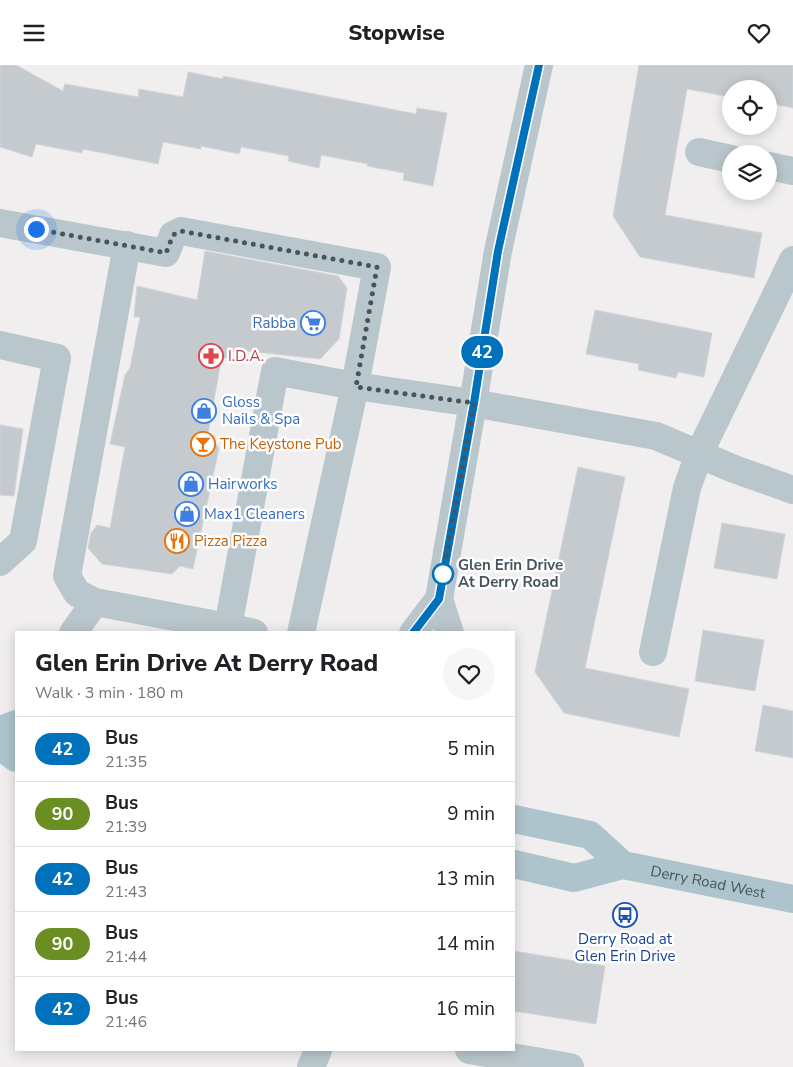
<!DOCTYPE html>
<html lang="en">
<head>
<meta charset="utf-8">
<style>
  body { margin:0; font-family:"Nunito Sans",sans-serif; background:#f6f6f6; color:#202124; height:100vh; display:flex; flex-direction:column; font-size:19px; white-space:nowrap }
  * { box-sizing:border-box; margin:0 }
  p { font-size:16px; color:#757577 }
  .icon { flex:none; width:28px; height:28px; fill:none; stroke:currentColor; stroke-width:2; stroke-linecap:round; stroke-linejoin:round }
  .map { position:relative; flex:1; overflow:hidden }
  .details { position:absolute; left:15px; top:566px; width:500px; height:420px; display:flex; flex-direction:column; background:#fff; border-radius:0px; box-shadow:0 2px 12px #0003 }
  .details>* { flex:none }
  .badge { padding:0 10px; border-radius:16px; font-size:18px; line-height:32px }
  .tools { position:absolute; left:722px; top:15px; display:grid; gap:10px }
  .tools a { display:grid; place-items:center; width:55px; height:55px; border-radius:50%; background:#fff; box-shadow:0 2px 12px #0003; font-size:25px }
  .you { position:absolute; width:25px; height:25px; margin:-12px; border:4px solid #fff; border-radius:50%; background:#1a73e8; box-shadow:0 0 0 8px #1a73e833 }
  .map>.badge { position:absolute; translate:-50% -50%; box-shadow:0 0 0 2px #fff }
  .round { display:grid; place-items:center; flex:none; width:52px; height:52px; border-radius:26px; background:#f6f6f6 }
  .head { display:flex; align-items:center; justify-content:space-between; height:85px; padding:0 20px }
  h1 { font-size:24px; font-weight:800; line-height:38px }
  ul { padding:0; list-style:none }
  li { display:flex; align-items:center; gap:15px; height:65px; padding:0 20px; border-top:1px solid #e0e0e0 }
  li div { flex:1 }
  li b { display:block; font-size:19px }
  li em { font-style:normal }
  li .badge { min-width:55px; font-weight:700; text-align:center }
  header { display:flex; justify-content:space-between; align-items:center; height:65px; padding:0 20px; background:#fff; font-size:22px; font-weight:800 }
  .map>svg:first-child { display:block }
</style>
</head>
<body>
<header><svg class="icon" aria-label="menu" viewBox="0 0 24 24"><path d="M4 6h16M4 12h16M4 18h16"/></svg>Stopwise<svg class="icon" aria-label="heart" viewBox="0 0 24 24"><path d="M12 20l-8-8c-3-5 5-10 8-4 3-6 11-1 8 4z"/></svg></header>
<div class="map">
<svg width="793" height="1002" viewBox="0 0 793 1002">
  <rect width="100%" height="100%" fill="#f0eeee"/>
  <g fill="#c4cace" stroke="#d1d5da">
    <polygon points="0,0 16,0 63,26 65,19 138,32 139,24 183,32 188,7 223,14 223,11 416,49 417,43 447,48 433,121 403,115 404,108 367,101 368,99 321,90 319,103 288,96 289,91 241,82 239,89 201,81 201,84 163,77 158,99 83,84 82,88 36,79 32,92 0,82"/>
    <polygon points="639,0 793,0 793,43 769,38 769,24 731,24 731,32 687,24 665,150 762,168 754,213 640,192 613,151"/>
    <polygon points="205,186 338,211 347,223 339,274 320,294 237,285 221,296 208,369 219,383 193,504 180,501 172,509 102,499 88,483 91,468 97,460 110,463 125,382 110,379 125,310 130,303 140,252 134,252 137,221 197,235"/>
    <polygon points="595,245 712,268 704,312 678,307 676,313 638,305 639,299 586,289"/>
    <polygon points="0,360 23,364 14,431 0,430"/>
    <polygon points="578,402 625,412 585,603 689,624 679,672 564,648 535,607"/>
    <polygon points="722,458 785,469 777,514 714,503"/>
    <polygon points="703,565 764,575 755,626 695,616"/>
    <polygon points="763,640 793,646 793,693 755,686"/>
    <polygon points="514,886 605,901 596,959 514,946"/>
  </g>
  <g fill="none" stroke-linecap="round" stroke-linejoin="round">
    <g stroke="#b9c6cb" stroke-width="28">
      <polyline points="699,87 731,94"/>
      <polyline points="769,101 793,106"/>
      <polyline points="0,158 166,188 173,170 181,166 377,202 355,321 473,338 656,371 734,404 793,425"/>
      <polyline points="127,180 67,511 77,528 95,537 228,562 275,306 355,321 301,568"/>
      <polyline points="0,280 57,293 23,476 0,497"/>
      <polyline points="439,534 450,568"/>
      <polyline points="228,562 254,568"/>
      <polyline points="73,568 95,537"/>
      <polyline points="413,568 439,534 473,338 498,186 539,0"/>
      <polyline points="653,587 687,423 699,389 793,195"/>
      <polyline points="469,985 570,1002"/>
      <polyline points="311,1002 318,985"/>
    </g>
    <g stroke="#adc4cd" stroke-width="28">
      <polyline points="0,665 16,659"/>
      <polyline points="0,681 16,693"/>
      <polyline points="514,754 590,770 623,800"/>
      <path id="s1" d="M514,799l60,14 49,-13 170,34"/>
    </g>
  </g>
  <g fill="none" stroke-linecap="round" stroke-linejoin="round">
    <defs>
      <polyline id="line" points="413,568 439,534 474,338 498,186 539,0"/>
    </defs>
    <use href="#line" stroke="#fff" stroke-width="11"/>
    <use href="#line" stroke="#0072bc" stroke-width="8"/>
    <polyline stroke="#46555b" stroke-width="5" stroke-dasharray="0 9" points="36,164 166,188 173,170 181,166 377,202 356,322 474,338 442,515 443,509"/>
  </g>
  <defs>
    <symbol id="supermarket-ring" viewBox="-11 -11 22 22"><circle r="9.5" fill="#fff" stroke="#3f7fe0" stroke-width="1.5"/><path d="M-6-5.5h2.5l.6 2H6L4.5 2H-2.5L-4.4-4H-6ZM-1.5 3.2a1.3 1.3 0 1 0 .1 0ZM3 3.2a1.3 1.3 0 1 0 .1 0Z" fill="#3f7fe0"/></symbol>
    <symbol id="pharmacy-ring" viewBox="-11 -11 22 22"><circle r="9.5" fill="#fff" stroke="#e0444e" stroke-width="1.5"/><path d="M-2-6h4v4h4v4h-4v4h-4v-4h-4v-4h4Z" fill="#e0444e"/></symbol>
    <symbol id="shop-ring" viewBox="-11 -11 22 22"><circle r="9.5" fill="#fff" stroke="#3f7fe0" stroke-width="1.5"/><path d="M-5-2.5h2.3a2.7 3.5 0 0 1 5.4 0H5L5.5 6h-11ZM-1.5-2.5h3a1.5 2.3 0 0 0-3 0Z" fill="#3f7fe0"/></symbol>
    <symbol id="bar-ring" viewBox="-11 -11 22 22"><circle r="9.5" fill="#fff" stroke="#e8710a" stroke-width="1.5"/><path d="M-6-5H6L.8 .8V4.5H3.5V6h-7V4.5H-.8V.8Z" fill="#e8710a"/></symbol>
    <symbol id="restaurant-ring" viewBox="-11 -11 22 22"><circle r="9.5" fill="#fff" stroke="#e8710a" stroke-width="1.5"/><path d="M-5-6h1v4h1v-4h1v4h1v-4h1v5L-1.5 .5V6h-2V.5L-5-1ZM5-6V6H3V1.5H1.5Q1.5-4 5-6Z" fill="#e8710a"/></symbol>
    <symbol id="bus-ring" viewBox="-11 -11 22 22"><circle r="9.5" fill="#fff" stroke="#1a4fb4" stroke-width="1.5"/><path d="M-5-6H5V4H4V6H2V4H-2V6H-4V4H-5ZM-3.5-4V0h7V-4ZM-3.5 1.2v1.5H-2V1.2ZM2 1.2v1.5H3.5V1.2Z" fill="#1a4fb4"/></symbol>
  </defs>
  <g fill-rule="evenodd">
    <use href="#supermarket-ring" x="299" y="244" width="28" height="28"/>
    <use href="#pharmacy-ring" x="197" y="277" width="28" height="28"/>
    <use href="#shop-ring" x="190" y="332" width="28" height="28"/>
    <use href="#bar-ring" x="189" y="365" width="28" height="28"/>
    <use href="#shop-ring" x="177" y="405" width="28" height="28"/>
    <use href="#shop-ring" x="173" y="435" width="28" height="28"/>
    <use href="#restaurant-ring" x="163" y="462" width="28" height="28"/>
    <use href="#bus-ring" x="611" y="836" width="28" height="28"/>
  </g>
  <circle fill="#fff" stroke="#0072bc" stroke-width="2.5" cx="443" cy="509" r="10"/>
  <g text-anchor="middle" stroke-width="5" stroke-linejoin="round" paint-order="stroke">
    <g font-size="15" fill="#366cbe" stroke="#fff" text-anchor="start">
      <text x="296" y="263" text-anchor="end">Rabba</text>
      <text x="222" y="342">Gloss<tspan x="222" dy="17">Nails &amp; Spa</tspan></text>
      <text x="208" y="424">Hairworks</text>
      <text x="204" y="454">Max1 Cleaners</text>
    </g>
    <g font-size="15" fill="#be3a42" stroke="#fff" text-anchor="start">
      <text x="228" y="296">I.D.A.</text>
    </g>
    <g font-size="15" fill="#c56008" stroke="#fff" text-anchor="start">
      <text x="220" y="384">The Keystone Pub</text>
      <text x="194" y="481">Pizza Pizza</text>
    </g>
    <g font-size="15" font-weight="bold" fill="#46555b" stroke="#fff" text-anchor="start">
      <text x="458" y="505">Glen Erin Drive<tspan x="458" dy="17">At Derry Road</tspan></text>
    </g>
    <g font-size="15" fill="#46555b" stroke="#fff">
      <text dy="5" stroke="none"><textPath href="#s1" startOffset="199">Derry Road West</textPath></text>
    </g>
    <g font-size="15" fill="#164399" stroke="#fff">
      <text x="625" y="879">Derry Road at<tspan x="625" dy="17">Glen Erin Drive</tspan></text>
    </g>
  </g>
</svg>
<div class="tools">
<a><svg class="icon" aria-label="locate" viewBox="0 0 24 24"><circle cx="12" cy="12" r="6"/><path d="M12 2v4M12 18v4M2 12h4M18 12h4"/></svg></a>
<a><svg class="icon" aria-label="layers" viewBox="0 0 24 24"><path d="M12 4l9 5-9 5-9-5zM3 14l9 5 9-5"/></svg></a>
</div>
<div class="you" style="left:36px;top:164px"></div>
<b class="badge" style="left:482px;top:287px;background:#0072bc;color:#fff">42</b>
<section class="details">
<div class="head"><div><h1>Glen Erin Drive At Derry Road</h1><p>Walk · 3 min · 180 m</p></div><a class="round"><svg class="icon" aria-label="heart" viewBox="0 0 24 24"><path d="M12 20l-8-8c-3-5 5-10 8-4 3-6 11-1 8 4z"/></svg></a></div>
<ul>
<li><span class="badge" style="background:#0072bc;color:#fff">42</span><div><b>Bus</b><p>21:35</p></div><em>5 min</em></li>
<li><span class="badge" style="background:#6b8e23;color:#fff">90</span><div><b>Bus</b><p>21:39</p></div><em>9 min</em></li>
<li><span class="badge" style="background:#0072bc;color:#fff">42</span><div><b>Bus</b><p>21:43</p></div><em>13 min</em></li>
<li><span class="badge" style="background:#6b8e23;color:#fff">90</span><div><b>Bus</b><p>21:44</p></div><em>14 min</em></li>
<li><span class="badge" style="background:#0072bc;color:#fff">42</span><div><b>Bus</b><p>21:46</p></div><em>16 min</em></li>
</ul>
</section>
</div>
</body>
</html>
